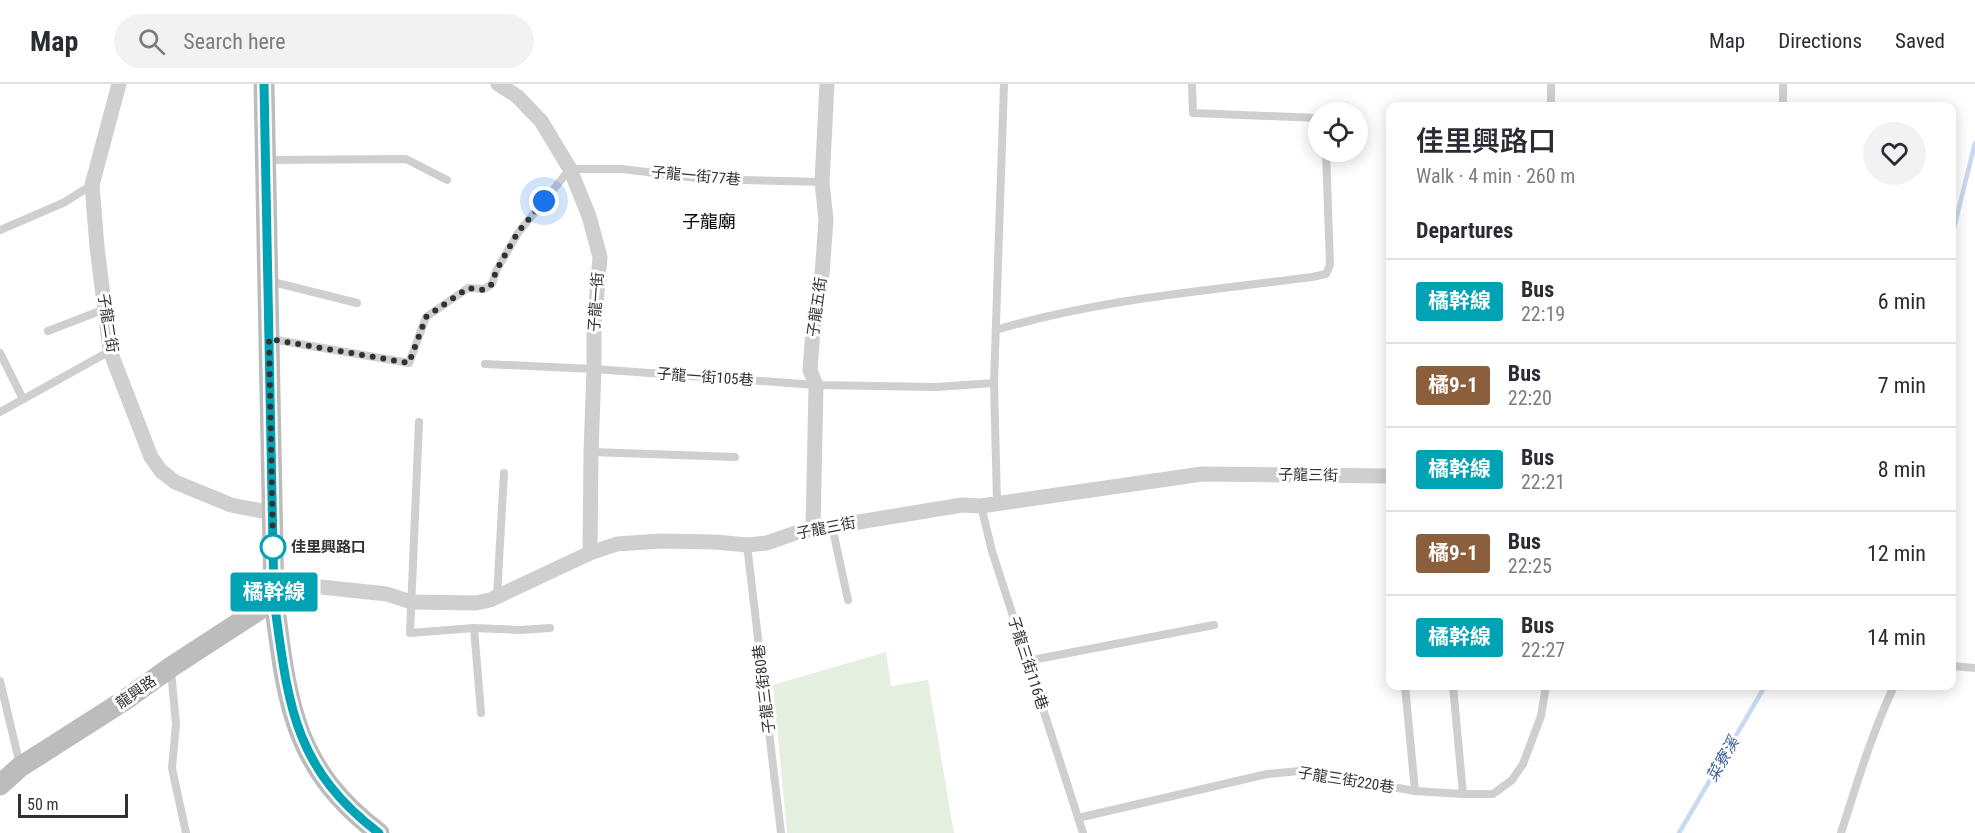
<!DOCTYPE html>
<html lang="en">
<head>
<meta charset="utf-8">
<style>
  body { margin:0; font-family:"Roboto Condensed","Noto Sans TC",sans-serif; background:#f2f2f3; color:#2b2b33; height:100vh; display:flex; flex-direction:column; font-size:22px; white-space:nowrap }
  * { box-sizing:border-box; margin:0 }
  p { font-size:20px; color:#7c7c81 }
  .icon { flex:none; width:33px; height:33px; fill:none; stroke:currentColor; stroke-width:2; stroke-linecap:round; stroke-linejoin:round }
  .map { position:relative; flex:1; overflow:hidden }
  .drawer { position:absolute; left:1386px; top:18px; width:570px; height:588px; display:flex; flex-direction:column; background:#fff; border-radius:12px; box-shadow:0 3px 15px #0003 }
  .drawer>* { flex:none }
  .badge { padding:0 12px; border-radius:4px; font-size:21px; line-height:39px }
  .fabs { position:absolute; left:1308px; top:18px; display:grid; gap:12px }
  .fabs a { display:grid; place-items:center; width:60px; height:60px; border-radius:50%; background:#fff; box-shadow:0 3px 15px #0003; font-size:30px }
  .scale { position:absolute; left:18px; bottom:15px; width:110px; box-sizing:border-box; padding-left:6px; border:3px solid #323232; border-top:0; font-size:16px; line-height:21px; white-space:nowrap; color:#323232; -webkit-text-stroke:4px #fff; paint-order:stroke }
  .you { position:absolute; width:30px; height:30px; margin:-15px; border:4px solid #fff; border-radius:50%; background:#1a73e8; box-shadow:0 0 0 9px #1a73e833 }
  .map>.badge { position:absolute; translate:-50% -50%; box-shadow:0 0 0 3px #fff }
  h2 { padding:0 30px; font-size:22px; line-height:54px }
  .round { display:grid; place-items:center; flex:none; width:63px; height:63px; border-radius:32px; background:#f2f2f3 }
  .summary { display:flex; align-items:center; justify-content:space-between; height:102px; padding:0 30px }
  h1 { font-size:28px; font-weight:600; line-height:45px }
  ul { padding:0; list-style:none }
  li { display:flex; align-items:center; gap:18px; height:84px; padding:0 30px; border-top:2px solid #e1e1e2 }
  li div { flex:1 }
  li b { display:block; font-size:22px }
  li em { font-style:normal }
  li .badge { min-width:66px; font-weight:700; text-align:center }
  header { display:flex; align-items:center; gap:36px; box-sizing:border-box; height:84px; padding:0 30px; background:#fff; border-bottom:2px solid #e1e1e2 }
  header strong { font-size:28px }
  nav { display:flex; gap:33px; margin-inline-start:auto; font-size:21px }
  .search { width:420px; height:54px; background:#f2f2f3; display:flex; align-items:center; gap:15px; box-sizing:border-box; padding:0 21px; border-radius:33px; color:#7c7c81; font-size:22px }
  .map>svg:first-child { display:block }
</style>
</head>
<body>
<header>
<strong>Map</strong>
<div class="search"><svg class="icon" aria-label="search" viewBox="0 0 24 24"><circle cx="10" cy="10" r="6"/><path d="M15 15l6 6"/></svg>Search here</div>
<nav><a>Map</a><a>Directions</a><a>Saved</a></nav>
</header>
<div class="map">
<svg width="1975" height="749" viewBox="0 0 1975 749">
  <rect width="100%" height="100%" fill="#fff"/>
  <polygon fill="#e4efdf" points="886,568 891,602 928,596 954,749 787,749 773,601"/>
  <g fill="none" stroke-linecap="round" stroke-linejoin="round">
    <g stroke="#cad9f0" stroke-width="4.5">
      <polyline points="1952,152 1975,59"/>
      <polyline points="1679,749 1765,602"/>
    </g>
    <g stroke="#cfcfcf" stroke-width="8">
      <polyline points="1192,0 1193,29 1318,34"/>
      <polyline points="1551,0 1551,22"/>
      <polyline points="1783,0 1783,22"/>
      <polyline points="267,76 406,75 447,96"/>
      <polyline points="0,146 63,119 92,101"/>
      <polyline points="269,197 357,219"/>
      <path d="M996,246c102,-31 210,-39 316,-53l14,-3 4,-9 -4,-113"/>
      <polyline points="48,247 105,225"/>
      <polyline points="271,255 409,279 426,233 468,204 484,205 492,200 496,187 518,149 570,85 622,85 705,95 822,98"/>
      <polyline points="0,269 23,315"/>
      <polyline points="485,280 594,285 816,301 936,303 994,299"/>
      <polyline points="0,328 110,267"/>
      <polyline points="419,338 410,549 474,544 520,546 550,544"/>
      <polyline points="591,368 735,373"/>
      <polyline points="997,418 994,299 1004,0"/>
      <polyline points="981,422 992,467 1083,749"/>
      <polyline points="832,442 848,516"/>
      <polyline points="747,461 781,749"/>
      <polyline points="497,512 504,389"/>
      <polyline points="474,544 481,629"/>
      <polyline points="1027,577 1214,541"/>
      <polyline points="1952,582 1975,584"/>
      <polyline points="171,587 176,640 172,684 186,749"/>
      <polyline points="0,597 20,681"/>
      <polyline points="1405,602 1415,707"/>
      <polyline points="1453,602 1463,710"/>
      <polyline points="1078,734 1267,690 1300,687 1415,707 1463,710 1493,710 1512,696 1523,680 1541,632 1546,602"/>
      <path d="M1841,749c16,-50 31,-100 53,-147"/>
    </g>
    <g stroke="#cfcfcf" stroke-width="15">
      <polyline points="119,0 92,101 97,163 110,267 151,373 161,387 175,398 231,421 273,429"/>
      <polyline points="498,0 517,12 541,37 570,85 589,132 600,173 594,243 594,285 591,368 590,469"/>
      <polyline points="813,445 816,301 810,286 813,246 822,190 826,136 822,98 827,0"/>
      <polyline points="274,498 387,510 411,518 476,519 490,516 590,469 617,460 660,457 716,458 747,461 767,459 798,448 962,421 981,422 1202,390 1390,392"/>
    </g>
    <g stroke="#bcbcbc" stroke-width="21">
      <path d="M264,0l10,516c13,101 18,167 105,233"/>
      <polyline points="0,701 20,683 125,616 171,583 274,516"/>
    </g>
  </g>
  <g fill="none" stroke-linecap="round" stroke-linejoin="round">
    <defs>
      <path id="line" d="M264,0l10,516c14,101 18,167 105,233"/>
    </defs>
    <use href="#line" stroke="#fff" stroke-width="14"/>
    <use href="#line" stroke="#00a3b4" stroke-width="9"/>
    <polyline stroke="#323232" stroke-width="6" stroke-dasharray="0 10.8" points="273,463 269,255 409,279 426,233 468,204 484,206 492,200 496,187 518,148 544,117"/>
  </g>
  <circle fill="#fff" stroke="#00a3b4" stroke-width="3" cx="273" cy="463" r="12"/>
  <g text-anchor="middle" stroke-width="6" stroke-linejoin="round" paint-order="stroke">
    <g font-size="15" fill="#323232" stroke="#fff">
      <text transform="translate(696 92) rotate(5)" y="5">子龍一街77巷</text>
      <text transform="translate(596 218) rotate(-86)" y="5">子龍一街</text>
      <text transform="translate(817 223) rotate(-82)" y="5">子龍五街</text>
      <text transform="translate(108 239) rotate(81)" y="5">子龍二街</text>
      <text transform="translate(705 293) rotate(4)" y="5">子龍一街105巷</text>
      <text transform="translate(1308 391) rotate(1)" y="5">子龍三街</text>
      <text transform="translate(826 444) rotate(-11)" y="5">子龍三街</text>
      <text transform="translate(1028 579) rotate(72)" y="5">子龍三街116巷</text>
      <text transform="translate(764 605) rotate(-97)" y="5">子龍三街80巷</text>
      <text transform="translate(136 608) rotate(-35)" y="5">龍興路</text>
      <text transform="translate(1346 696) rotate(9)" y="5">子龍三街220巷</text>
    </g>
    <g font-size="15" font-weight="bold" fill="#323232" stroke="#fff" text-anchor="start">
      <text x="291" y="468">佳里興路口</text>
    </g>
    <g font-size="16" font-style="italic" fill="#385f9b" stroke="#fff">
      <text transform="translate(1722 675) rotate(-60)" y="6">菜寮溪</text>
    </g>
    <g font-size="18" fill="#000" stroke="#fff">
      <text x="709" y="144">子龍廟</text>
    </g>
  </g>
</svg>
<div class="fabs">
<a><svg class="icon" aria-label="locate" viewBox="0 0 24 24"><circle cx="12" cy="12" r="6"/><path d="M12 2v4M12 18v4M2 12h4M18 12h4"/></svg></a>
</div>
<div class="scale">50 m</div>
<div class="you" style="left:544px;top:117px"></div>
<b class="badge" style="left:274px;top:508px;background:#00a3b4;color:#fff">橘幹線</b>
<section class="drawer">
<div class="summary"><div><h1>佳里興路口</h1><p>Walk · 4 min · 260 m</p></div><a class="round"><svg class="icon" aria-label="heart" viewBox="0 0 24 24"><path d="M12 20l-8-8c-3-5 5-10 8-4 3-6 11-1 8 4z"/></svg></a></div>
<h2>Departures</h2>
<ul>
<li><span class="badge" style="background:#00a3b4;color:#fff">橘幹線</span><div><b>Bus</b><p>22:19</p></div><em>6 min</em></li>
<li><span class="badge" style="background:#8b5e3c;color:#fff">橘9-1</span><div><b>Bus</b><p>22:20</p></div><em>7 min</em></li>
<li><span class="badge" style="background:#00a3b4;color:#fff">橘幹線</span><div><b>Bus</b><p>22:21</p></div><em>8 min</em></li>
<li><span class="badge" style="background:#8b5e3c;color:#fff">橘9-1</span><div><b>Bus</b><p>22:25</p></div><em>12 min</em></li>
<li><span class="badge" style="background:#00a3b4;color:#fff">橘幹線</span><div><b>Bus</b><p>22:27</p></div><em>14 min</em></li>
</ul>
</section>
</div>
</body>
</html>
